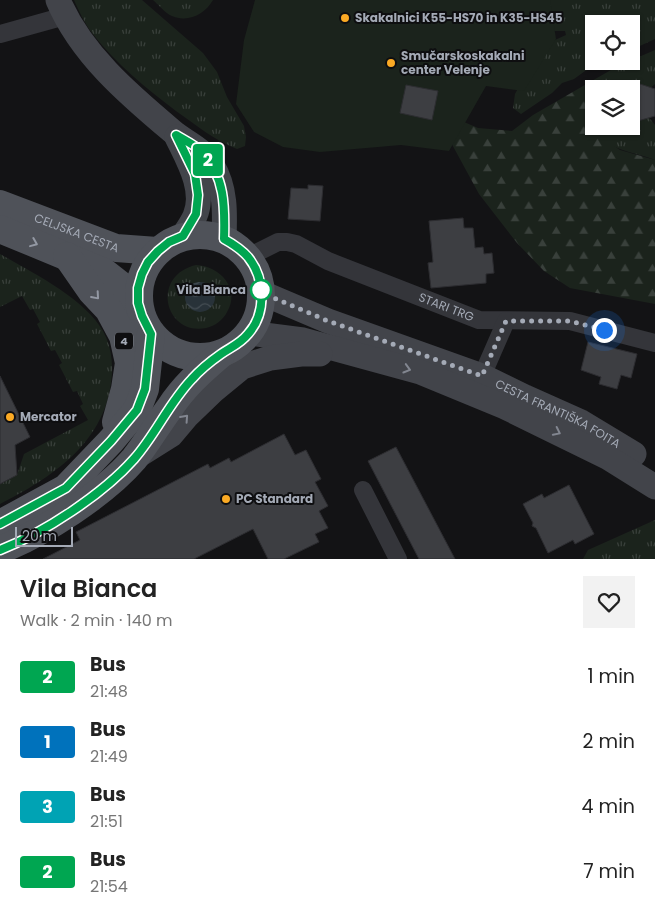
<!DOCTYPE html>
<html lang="en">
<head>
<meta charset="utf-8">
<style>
  body { margin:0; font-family:Poppins,sans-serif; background:#f2f2f2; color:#222; height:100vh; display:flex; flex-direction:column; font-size:19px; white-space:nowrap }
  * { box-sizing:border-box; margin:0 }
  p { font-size:16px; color:#767676 }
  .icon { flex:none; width:28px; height:28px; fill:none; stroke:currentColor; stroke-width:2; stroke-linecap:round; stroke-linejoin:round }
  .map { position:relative; height:559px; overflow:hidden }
  .sheet { display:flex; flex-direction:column; background:#fff; flex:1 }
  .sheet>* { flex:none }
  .badge { padding:0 10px; border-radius:4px; font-size:18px; line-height:32px }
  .controls { position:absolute; left:585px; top:15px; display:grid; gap:10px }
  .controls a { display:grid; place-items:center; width:55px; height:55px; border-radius:0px; background:#fff; box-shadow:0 1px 4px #0004; font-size:25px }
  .scale { position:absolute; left:15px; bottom:12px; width:58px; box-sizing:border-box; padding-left:5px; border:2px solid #a4aab6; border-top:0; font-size:14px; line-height:18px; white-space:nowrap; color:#a4aab6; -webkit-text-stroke:4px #0e0e10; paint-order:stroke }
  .you { position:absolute; width:25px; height:25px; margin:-12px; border:4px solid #fff; border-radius:50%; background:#1a73e8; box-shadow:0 0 0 8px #1a73e833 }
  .map>.badge { position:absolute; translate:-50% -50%; box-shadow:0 0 0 2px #fff }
  .round { display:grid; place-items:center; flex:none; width:52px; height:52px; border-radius:0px; background:#f2f2f2 }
  .summary { display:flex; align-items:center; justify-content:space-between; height:85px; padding:0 20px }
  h1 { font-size:24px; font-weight:600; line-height:38px }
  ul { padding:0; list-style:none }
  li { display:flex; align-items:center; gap:15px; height:65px; padding:0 20px }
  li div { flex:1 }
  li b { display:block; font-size:19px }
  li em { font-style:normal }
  li .badge { min-width:55px; font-weight:700; text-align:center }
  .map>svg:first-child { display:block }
</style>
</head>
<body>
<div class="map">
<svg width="655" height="559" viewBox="0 0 655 559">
  <defs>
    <pattern id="grass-tufts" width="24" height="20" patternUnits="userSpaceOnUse" patternTransform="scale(1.25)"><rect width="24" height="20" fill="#1b231c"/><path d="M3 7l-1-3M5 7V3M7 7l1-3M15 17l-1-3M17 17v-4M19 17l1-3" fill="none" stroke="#39403b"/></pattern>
    <pattern id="forest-firs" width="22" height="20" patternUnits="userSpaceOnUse" patternTransform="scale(1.25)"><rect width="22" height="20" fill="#1b231c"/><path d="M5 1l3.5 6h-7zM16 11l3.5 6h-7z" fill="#39403b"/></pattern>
    <pattern id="water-waves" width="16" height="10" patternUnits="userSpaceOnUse" patternTransform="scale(1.25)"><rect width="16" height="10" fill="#283239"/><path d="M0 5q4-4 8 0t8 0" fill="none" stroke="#444d53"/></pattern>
  </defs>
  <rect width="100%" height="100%" fill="#131315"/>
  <g fill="url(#grass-tufts)">
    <path d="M74,0h68l61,53 14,19 10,25 17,29 2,11 -1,9 -8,3c-23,-9 -41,-24 -61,-38 -30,-23 -60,-47 -84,-78 -7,-9 -13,-22 -18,-33z"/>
    <path d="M153,0h60c-8,14 -25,23 -41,16 -7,-3 -13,-11 -19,-16z"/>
    <polygon points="524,0 655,0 655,39 631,50 631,24 594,24 594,61 607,61 585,71 574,79 562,83 552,93 521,114 513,108 515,94 521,83 555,40 566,35 565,31 554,31"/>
    <polygon points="655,50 655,84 647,91 636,83 629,84 619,89 594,89 594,126 591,119 590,82 618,66"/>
    <path d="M647,115l8,10v35c-21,-9 -52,-9 -61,-34h37v-4z"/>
    <path d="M0,254c30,17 79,42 99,71 12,16 15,38 12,58 -8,61 -60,95 -111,121v-20l17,-9 7,-21 64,-34 -8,-14 3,-2 -6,-13 -4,1 -14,-27 3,-2 -7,-13 -4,1 -14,-27 3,-2 -7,-13 -3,1 -8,-14 -22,11z"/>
    <path d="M196,265c24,1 45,24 31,47 -4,8 -12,14 -21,16 -41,8 -56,-52 -10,-63z"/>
    <polygon points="655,520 655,559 583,559 588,550"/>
  </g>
  <polygon fill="url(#forest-firs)" points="590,82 591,119 597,134 620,150 655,160 655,304 570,288 544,271 517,243 479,194 448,137 457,119 478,128 512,131 533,115"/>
  <polygon fill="#1b231c" points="255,0 550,0 556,39 524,91 486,86 449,151 401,145 320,152 283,147 254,132 236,104 244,40"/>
  <circle fill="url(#water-waves)" cx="200" cy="297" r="15"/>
  <g fill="#3d3e42" stroke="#2d2d31">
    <polygon points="631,81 655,89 655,116 631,123"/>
    <polygon points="406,85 438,91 432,120 400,113"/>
    <polygon points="308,185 323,186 320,221 288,219 291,188 308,189"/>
    <polygon points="463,218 464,228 473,228 475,248 483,247 484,254 492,253 494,273 486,274 486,283 431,288 428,263 433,262 429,221"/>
    <polygon points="588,342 637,354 631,378 621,375 617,389 599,384 601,377 581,370"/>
    <polygon points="0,376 30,437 15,445 17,475 0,484"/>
    <polygon points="284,434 295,455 306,450 321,479 315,482 328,506 319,511 328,528 315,534 319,542 284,559 268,559 253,529 194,559 43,559 80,540 76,532 208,464 210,468 229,458 231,462"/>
    <polygon points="396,447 455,559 419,559 407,536 368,461"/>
    <polygon points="569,485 594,534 575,544 573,540 548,553 536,528 532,526 533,523 523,504 542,494 544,498"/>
  </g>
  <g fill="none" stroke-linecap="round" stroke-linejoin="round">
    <g stroke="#34353a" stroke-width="18">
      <polyline points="0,34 65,16"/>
      <path id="s1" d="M248,257l30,-15h9l9,2 32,17 151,59 91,1 85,22"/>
      <polyline points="482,376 506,321"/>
      <polyline points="363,490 398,559"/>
    </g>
    <g stroke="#42444a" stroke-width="25">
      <path d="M58,0c23,54 70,94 114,131 14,12 29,16 40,34 14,23 13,48 12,74"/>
      <path d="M177,137c11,23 29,53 18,79 -3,7 -8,14 -12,20"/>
      <path id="s2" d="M262,293l66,28 154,55 43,21 56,25 53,32"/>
      <polyline points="250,333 303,340 420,372 505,407 607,457 655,487"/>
      <polyline points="136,457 171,435 187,416 214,390 242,367 270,358 301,354 320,354"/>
    </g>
    <g stroke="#4f5259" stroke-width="28">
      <path id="s3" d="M0,204l116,44 41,3"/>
      <polyline points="0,229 104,272 127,290 140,314"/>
      <circle cx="200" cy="296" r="61"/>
      <polyline points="67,256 92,292 109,310 123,336 129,363 125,389 116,422"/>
      <polyline points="0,524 66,488 111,441 137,410 145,389 151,334"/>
      <path d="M0,550c43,-17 104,-56 134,-91 13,-16 23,-34 35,-50 14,-22 32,-38 52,-55"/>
    </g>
  </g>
  <defs><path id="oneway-chevron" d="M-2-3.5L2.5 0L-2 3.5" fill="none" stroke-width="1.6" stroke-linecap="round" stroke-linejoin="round" transform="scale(1.25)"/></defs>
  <g stroke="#9398a3">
    <use href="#oneway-chevron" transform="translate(34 243) rotate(22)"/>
    <use href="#oneway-chevron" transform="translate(96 296) rotate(49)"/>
  </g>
  <g stroke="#828690">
    <use href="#oneway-chevron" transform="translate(407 369) rotate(16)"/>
    <use href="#oneway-chevron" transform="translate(185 418) rotate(-48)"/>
    <use href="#oneway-chevron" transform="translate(557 432) rotate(26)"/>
  </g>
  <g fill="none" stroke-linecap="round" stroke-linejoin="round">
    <defs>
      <path id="line" d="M0,524l66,-36 45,-47 26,-31 8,-21 6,-55 -9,-18 -4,-13v-15l4,-14 6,-12 10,-11 11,-9 14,-6 13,-22 2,-19 -3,-21 -19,-39c8,5 19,10 26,17 23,24 23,55 22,87 9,5 17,10 24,18 17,21 19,56 0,77 -8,10 -17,13 -27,20 -10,7 -21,16 -29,25 -23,24 -36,55 -58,80 -31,35 -90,74 -134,91"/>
    </defs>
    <use href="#line" stroke="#fff" stroke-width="11"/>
    <use href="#line" stroke="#00a651" stroke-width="8"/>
    <polyline stroke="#a4aab6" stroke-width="5" stroke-dasharray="0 9" points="261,290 262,293 328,321 482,376 506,321 570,321 604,330"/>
  </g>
  <g fill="#fbaa24" stroke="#0e0e10" stroke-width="2">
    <circle cx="345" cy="18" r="5"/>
    <circle cx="391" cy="63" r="5"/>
    <circle cx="10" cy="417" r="5"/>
    <circle cx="226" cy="499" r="5"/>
  </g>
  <circle fill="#fff" stroke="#00a651" stroke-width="2.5" cx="261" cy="290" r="10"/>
  <g text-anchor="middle" stroke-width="4" stroke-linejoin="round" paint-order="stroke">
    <rect fill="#0e0e10" stroke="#777b84" stroke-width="1" x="115" y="332.5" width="18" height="17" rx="4"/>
    <g font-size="11" font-weight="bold" fill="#a4aab6">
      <text x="124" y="345">4</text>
    </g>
    <g font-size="12" font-weight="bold" fill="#a4aab6" stroke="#0e0e10" text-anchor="start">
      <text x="355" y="22">Skakalnici K55-HS70 in K35-HS45</text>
      <text x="401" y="60">Smučarskoskakalni<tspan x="401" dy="14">center Velenje</tspan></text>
      <text x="20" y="421">Mercator</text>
      <text x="236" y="503">PC Standard</text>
    </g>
    <g font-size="12" fill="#a4aab6" stroke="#0e0e10">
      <text dy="4" stroke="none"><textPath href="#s3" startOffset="82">CELJSKA CESTA</textPath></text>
      <text dy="4" stroke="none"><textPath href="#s1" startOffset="215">STARI TRG</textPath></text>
      <text dy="4" stroke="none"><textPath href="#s2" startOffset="320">CESTA FRANTIŠKA FOITA</textPath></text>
    </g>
    <g font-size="12" font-weight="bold" fill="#a4aab6" stroke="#0e0e10" text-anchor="end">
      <text x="246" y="294">Vila Bianca</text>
    </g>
  </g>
</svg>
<div class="controls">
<a><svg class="icon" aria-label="locate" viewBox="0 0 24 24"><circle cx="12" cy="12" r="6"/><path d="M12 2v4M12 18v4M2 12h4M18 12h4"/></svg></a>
<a><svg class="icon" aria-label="layers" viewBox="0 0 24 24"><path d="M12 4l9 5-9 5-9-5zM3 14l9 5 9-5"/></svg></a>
</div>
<div class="scale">20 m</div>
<div class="you" style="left:604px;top:330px"></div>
<b class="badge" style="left:208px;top:160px;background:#00a651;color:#fff">2</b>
</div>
<section class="sheet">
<div class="summary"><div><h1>Vila Bianca</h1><p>Walk · 2 min · 140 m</p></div><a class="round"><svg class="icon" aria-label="heart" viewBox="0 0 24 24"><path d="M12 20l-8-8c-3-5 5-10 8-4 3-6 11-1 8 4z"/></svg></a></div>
<ul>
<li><span class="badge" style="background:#00a651;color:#fff">2</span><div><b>Bus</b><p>21:48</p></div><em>1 min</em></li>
<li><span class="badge" style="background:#0072bc;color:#fff">1</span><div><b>Bus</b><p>21:49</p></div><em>2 min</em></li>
<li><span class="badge" style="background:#00a3b4;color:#fff">3</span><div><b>Bus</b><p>21:51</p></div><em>4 min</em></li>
<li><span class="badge" style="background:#00a651;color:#fff">2</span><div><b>Bus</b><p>21:54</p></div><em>7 min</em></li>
</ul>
</section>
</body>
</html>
